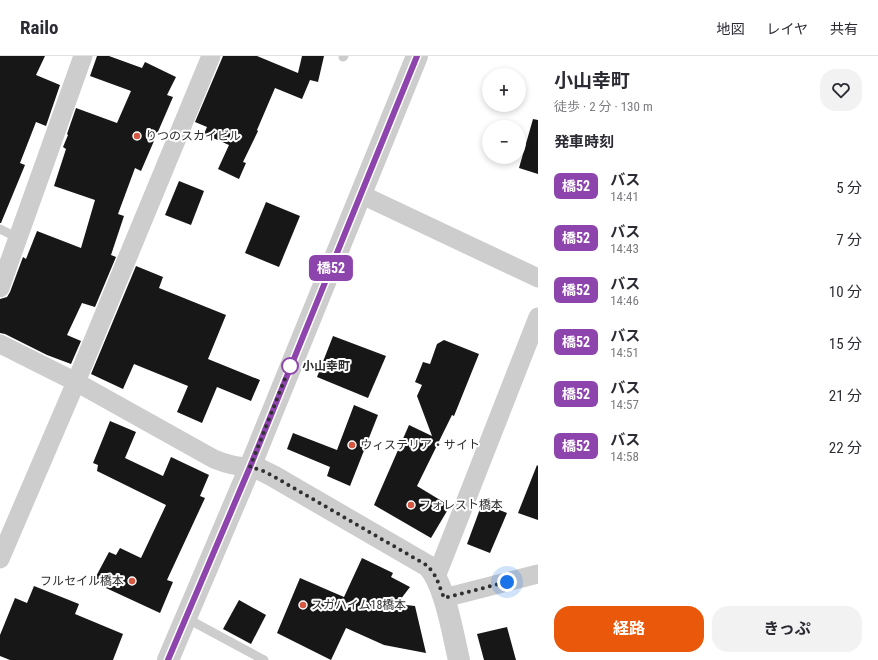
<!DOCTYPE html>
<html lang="ja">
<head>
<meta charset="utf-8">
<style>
  body { margin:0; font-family:"Roboto Condensed","Noto Sans JP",sans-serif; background:#f2f2f3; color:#2b2b33; height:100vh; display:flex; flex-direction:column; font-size:15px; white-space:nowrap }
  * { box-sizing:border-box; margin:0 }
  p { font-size:13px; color:#7c7c81 }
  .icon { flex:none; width:22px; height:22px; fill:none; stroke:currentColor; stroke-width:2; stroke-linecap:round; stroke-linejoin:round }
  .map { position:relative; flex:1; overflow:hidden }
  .panel { display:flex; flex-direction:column; background:#fff; width:340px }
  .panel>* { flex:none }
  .badge { padding:0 8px; border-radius:6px; font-size:14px; line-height:26px }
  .controls { position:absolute; left:482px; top:12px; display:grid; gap:8px }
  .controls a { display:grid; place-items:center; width:44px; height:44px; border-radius:50%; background:#fff; box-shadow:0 2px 6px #0003; font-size:20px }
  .you { position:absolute; width:20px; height:20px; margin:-10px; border:3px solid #fff; border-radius:50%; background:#1a73e8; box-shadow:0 0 0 6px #1a73e833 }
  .map>.badge { position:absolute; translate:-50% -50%; box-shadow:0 0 0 2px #fff }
  h2 { padding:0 16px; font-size:15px; line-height:36px }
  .round { display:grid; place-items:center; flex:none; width:42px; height:42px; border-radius:16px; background:#f2f2f3 }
  .overview { display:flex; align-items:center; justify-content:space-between; height:68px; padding:0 16px }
  h1 { font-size:19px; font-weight:700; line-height:30px }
  .button { display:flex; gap:8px; margin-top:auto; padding:8px 16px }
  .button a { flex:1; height:46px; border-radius:16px; background:#ea580c; color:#fff; font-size:16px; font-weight:700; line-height:46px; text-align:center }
  .button a+a { background:#f2f2f3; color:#2b2b33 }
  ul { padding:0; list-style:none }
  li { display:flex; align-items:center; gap:12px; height:52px; padding:0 16px }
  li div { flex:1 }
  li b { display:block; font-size:15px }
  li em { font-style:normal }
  li .badge { min-width:44px; font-weight:700; text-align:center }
  header { display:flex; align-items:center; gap:24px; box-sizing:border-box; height:56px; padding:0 20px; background:#fff; border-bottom:1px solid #e1e1e2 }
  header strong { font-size:19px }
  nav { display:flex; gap:22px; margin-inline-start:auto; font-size:14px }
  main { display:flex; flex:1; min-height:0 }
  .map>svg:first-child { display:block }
</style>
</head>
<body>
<header>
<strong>Railo</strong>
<nav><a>地図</a><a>レイヤ</a><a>共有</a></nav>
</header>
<main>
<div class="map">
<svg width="538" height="604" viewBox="0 0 538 604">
  <rect width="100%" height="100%" fill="#fff"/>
  <g fill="#171717">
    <polygon points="0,0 45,0 36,19 60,29 46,70 36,66 20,107 25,109 1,167 0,167"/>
    <polygon points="97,0 109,0 142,12 145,6 176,21 167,39 173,41 141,115 135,112 118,158 124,160 111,199 116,201 95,251 82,247 67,279 81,285 71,308 47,299 5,278 0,277 0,243 7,241 10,236 23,201 26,203 37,175 81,192 95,144 54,130 66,93 63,91 68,79 67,78 76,52 117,67 131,35 90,20"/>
    <polygon points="223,0 257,0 298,17 302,0 324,0 318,26 310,24 302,43 275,32 257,74 258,75 243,106 246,107 239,123 218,113 229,89 204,78 207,71 195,66"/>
    <polygon points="533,63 538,64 538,118 519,112"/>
    <polygon points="179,125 204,135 191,169 165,159"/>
    <polygon points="266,146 300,160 279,211 245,197"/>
    <polygon points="136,210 163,221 159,232 226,259 208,303 260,324 251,345 217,331 202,367 177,356 188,330 134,308 123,333 91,318"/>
    <polygon points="333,280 386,300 368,342 317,321"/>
    <polygon points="444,284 479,298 454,360 452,359 417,430 450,450 431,482 374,449 409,369 432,380 417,340 422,329 415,326 423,306 430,308 437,288"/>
    <polygon points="354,349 378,359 350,430 327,420 330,411 287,393 293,377 337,394"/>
    <polygon points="110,365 136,376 125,402 163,420 171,401 209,419 200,440 205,442 167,524 173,526 160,557 93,526 109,496 116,499 120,492 141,502 166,449 97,415 98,409 93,407"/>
    <polygon points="537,409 538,410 538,464 518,457"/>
    <polygon points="487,449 507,457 490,497 467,488 480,453"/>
    <polygon points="362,502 393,517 391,521 410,531 397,548 415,550 426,597 384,589 346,572 331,604 277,577 300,522 344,541"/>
    <polygon points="34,530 79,548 75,558 123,578 113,604 10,604 0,600 0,579 15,542 27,547"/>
    <polygon points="239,544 266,559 251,588 223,573"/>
    <polygon points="507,571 516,604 484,604 477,578"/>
  </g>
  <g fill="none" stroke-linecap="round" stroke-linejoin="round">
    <g stroke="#cdcdcd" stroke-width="9">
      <polyline points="343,1 344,0"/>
      <polyline points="0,173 18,182"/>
      <polyline points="186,562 264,604"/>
    </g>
    <g stroke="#cdcdcd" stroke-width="19">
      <polyline points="360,138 538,222"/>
      <polyline points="0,232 83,0"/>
      <path d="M0,288l76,38 138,77c12,5 22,8 36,8"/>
      <polyline points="0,503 76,326 211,0"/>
      <polyline points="436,521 538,261"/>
      <polyline points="444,542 538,518"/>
    </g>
    <g stroke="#cdcdcd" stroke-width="22">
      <path d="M250,411l11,3 12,6 155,90c17,18 25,69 31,94"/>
      <polyline points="168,604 250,411 417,0"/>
    </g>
  </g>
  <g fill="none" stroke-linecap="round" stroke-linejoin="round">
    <defs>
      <polyline id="line" points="168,604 250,411 417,0"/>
    </defs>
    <use href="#line" stroke="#fff" stroke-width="9"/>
    <use href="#line" stroke="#8e44ad" stroke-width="6"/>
    <polyline stroke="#303030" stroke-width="4" stroke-dasharray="0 7.2" points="290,310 250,411 261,414 273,420 428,510 436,521 444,542 507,526"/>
  </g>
  <g fill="#d65842" stroke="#fff" stroke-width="1.5">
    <circle cx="137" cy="80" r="4"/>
    <circle cx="352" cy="389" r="4"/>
    <circle cx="411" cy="449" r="4"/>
    <circle cx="132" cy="525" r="4"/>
    <circle cx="303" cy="549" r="4"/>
  </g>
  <circle fill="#fff" stroke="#8e44ad" stroke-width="2" cx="290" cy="310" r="8"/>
  <g text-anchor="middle" stroke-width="4" stroke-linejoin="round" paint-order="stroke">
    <g font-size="12" fill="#303030" stroke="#fff" text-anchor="start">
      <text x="145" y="84">りつのスカイビル</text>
      <text x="360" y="393">ウィステリア・サイト</text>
      <text x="419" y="453">フォレスト橋本</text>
      <text x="124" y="529" text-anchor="end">フルセイル橋本</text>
      <text x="311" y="553">スガハイム18橋本</text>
    </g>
    <g font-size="12" font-weight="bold" fill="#303030" stroke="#fff" text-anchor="start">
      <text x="302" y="314">小山幸町</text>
    </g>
  </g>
</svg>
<div class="controls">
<a>+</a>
<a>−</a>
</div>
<div class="you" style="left:507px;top:526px"></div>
<b class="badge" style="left:331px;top:212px;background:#8e44ad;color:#fff">橋52</b>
</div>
<section class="panel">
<div class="overview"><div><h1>小山幸町</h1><p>徒歩 · 2 分 · 130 m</p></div><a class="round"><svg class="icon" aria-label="heart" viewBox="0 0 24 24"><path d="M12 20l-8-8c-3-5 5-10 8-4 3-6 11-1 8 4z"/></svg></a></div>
<h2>発車時刻</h2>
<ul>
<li><span class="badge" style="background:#8e44ad;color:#fff">橋52</span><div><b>バス</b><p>14:41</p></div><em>5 分</em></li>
<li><span class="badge" style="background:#8e44ad;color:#fff">橋52</span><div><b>バス</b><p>14:43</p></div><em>7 分</em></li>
<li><span class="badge" style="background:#8e44ad;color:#fff">橋52</span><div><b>バス</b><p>14:46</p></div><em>10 分</em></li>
<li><span class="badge" style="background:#8e44ad;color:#fff">橋52</span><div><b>バス</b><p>14:51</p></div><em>15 分</em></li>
<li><span class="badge" style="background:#8e44ad;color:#fff">橋52</span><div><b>バス</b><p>14:57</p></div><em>21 分</em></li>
<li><span class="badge" style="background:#8e44ad;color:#fff">橋52</span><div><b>バス</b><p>14:58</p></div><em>22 分</em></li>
</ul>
<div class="button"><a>経路</a><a>きっぷ</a></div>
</section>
</main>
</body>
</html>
